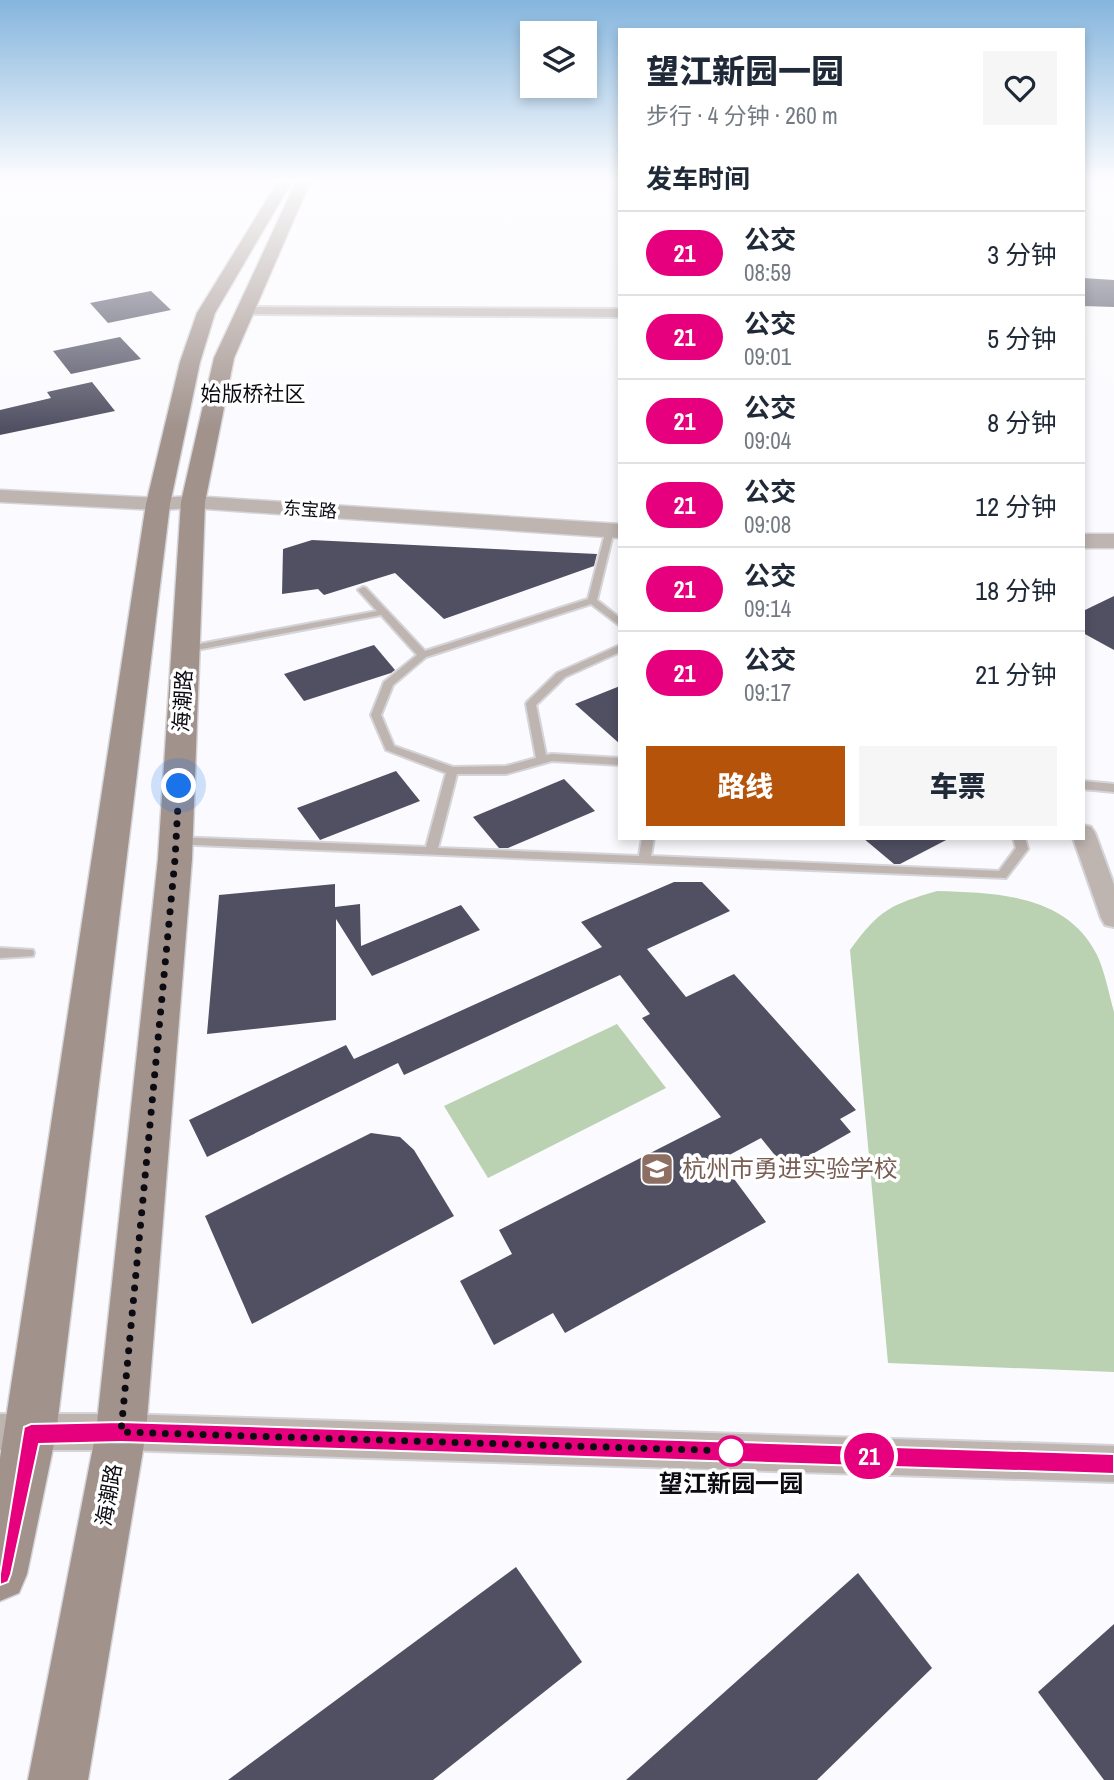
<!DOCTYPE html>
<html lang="zh">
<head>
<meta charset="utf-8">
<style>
  body { margin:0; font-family:"Archivo Narrow","Noto Sans SC",sans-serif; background:#f6f6f7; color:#1f2937; height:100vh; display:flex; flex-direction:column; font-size:26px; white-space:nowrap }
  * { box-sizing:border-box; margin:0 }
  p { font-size:23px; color:#747a83 }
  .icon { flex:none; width:38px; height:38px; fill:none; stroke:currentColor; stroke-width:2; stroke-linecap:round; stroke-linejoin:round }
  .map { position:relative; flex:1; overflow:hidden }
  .drawer { position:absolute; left:618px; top:28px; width:467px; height:812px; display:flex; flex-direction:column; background:#fff; border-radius:0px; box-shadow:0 4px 10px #0003 }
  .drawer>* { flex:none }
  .badge { padding:0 14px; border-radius:23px; font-size:24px; line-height:46px }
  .controls { position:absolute; left:520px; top:21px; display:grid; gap:14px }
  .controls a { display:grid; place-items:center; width:77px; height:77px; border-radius:0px; background:#fff; box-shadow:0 4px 10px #0003; font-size:35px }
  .you { position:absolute; width:35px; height:35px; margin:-18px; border:5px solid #fff; border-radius:50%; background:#1a73e8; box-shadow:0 0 0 10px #1a73e833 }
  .map>.badge { position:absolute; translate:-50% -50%; box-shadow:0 0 0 4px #fff }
  h2 { padding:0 28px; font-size:26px; line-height:63px }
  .round { display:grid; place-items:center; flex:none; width:74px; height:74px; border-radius:0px; background:#f6f6f7 }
  .headline { display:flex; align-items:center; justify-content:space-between; height:119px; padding:0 28px }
  h1 { font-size:33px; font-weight:800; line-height:52px }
  .cta { display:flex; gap:14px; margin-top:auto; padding:14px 28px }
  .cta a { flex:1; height:80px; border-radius:0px; background:#b45309; color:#fff; font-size:28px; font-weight:800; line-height:80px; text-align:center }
  .cta a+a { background:#f6f6f7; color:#1f2937 }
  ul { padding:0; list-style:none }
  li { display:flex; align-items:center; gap:21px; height:84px; padding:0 28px; border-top:2px solid #e0e1e3 }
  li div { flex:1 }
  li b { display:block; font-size:26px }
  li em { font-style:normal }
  li .badge { min-width:77px; font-weight:700; text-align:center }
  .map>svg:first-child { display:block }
</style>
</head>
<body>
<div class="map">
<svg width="1114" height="1780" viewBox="0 0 1114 1780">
  <rect width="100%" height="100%" fill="#fbfafe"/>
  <g fill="#bad1b2">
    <path d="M937,891c60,2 130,3 160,64 8,17 12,39 17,57v360l-226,-9 -38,-413c30,-41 40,-45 87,-59z"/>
    <polygon points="617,1024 666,1088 488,1178 444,1106"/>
  </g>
  <g fill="#515063">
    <polygon points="1083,278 1114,280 1114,307 1083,306"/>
    <polygon points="151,291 171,310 108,323 90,303"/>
    <polygon points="120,337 141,359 71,374 53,351"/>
    <polygon points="92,382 115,411 0,435 0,410 51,398 47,392"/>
    <polygon points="312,540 597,554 594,566 444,619 395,573 324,595 318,589 282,594 283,549"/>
    <polygon points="1114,596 1114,650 1083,633 1083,611"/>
    <polygon points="374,645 395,670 391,673 304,701 284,674"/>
    <polygon points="620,686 620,744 575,704"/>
    <polygon points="396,771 420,801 320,840 297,808"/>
    <polygon points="564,779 595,811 508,848 499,848 473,817"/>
    <polygon points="863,838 950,838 900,864 894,864"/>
    <polygon points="674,882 702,882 730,911 647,949 686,997 734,974 856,1110 840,1119 851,1132 786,1169 761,1138 720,1160 766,1222 565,1333 553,1313 494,1345 460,1281 512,1254 499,1230 721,1117 642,1018 650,1014 620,975 404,1075 398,1063 207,1157 189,1120 346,1045 354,1059 602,947 581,922"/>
    <polygon points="335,884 335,907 360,904 361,946 461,905 480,930 372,976 336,919 336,1020 207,1034 219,895"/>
    <polygon points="371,1133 400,1137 414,1150 454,1216 252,1324 205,1216"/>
    <polygon points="516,1567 582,1662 433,1780 228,1780"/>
    <polygon points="858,1573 932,1668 817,1780 626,1780"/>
    <polygon points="1114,1624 1114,1780 1104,1780 1038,1692"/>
  </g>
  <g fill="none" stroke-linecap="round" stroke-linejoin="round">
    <defs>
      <g id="service">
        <polygon points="610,527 614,530 597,600 620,618 620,626 591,604 426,657 393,685 381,715 394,746 453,767 506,766 536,758 526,704 527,702 557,673 620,645 620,652 565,677 536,705 546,755 552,754 620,758 620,765 552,761 506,774 457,774 438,848 639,856 642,838 654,838 651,856 999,871 1016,848 1013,838 1025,838 1028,849 1006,878 172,844 170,841 176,837 426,847 446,773 386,750 371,715 384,682 417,655 381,615 186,652 183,651 183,647 377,611 358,590 363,587 366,588 425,651 588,599 606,530"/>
        <polygon points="1083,781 1114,784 1114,792 1083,789"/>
        <polygon points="0,948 33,950 34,953 33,956 0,958"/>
      </g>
      <g id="minor">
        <polygon points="244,307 620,309 620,317 239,314 239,308"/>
        <polygon points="1083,825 1091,827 1095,833 1114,885 1114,927 1105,925 1101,918 1073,838 1083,838"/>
        <polygon points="0,1414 121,1414 1114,1446 1114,1482 121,1450 0,1450"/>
      </g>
      <g id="tertiary">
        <polygon points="0,490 158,498 193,496 620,524 620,538 193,508 158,510 0,502"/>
        <rect x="1083" y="534" width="31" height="14"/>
      </g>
      <g id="secondary">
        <polygon points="279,180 289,180 291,183 215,313 200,362 170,504 56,1434 27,1574 19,1593 0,1601 0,1458 146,504 180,362 197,313"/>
        <polygon points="297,180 311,180 234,358 205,502 192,859 146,1432 88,1780 28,1780 96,1432 158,859 181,502 214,358"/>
      </g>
    </defs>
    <use href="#service" stroke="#d5d4d8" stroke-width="4"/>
    <use href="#minor" stroke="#d5d4d8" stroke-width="4"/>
    <use href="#tertiary" stroke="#d5d4d8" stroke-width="3"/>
    <use href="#secondary" stroke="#d5d4d8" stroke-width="3"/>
    <use href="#service" fill="#beb4b0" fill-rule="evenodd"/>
    <use href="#minor" fill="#beb4b0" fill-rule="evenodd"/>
    <use href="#tertiary" fill="#beb4b0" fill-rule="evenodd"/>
    <use href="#secondary" fill="#a1928c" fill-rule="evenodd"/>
  </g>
  <linearGradient id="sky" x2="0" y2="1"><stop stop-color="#85b5dd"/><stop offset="0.42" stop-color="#fdfdff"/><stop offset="1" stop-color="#fdfdff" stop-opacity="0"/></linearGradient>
  <rect width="1114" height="429" fill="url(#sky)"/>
  <polygon fill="#e6007e" stroke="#fff" stroke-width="2" points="121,1422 1114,1454 1114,1474 121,1442 39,1444 11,1574 8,1582 0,1585 0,1574 24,1427 31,1424"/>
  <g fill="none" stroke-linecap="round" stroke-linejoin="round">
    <polyline stroke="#0d0b12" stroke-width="7" stroke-dasharray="0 12.6" points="179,786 175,859 121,1432 731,1451"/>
  </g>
  <defs>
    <symbol id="school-square" viewBox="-11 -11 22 22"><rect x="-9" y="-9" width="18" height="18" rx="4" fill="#8d6e63" stroke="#fff"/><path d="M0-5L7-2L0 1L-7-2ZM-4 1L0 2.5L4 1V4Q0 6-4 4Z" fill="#fff"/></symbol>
  </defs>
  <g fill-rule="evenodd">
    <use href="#school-square" x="638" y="1150" width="38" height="38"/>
  </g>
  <circle fill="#fff" stroke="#e6007e" stroke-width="3.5" cx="731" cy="1451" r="14"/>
  <g text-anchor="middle" stroke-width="7" stroke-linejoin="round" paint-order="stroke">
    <g font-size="18" fill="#0d0b12" stroke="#fff">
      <text transform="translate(310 510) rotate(4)" y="6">东宝路</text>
    </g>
    <g font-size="21" fill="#0d0b12" stroke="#fff">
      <text x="253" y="401">始版桥社区</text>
    </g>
    <g font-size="21" fill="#0d0b12" stroke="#fff">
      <text transform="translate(183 701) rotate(-87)" y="7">海潮路</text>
      <text transform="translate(109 1495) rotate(-80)" y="7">海潮路</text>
    </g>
    <g font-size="24" fill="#785e54" stroke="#fff" text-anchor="start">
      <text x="682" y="1177">杭州市勇进实验学校</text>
    </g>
    <g font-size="24" font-weight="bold" fill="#0d0b12" stroke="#fff">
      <text x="731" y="1492">望江新园一园</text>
    </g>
  </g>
</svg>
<div class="controls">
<a><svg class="icon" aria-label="layers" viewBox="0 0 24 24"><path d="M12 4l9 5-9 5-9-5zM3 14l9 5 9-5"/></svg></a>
</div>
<div class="you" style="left:179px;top:786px"></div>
<b class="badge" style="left:869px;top:1456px;background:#e6007e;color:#fff">21</b>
<section class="drawer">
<div class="headline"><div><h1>望江新园一园</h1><p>步行 · 4 分钟 · 260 m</p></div><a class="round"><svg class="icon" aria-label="heart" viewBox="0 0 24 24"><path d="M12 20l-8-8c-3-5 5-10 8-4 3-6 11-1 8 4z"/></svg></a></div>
<h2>发车时间</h2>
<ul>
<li><span class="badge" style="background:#e6007e;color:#fff">21</span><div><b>公交</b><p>08:59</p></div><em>3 分钟</em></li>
<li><span class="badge" style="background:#e6007e;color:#fff">21</span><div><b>公交</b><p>09:01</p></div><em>5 分钟</em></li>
<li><span class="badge" style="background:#e6007e;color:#fff">21</span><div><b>公交</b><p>09:04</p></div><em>8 分钟</em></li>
<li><span class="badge" style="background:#e6007e;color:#fff">21</span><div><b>公交</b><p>09:08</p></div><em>12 分钟</em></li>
<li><span class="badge" style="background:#e6007e;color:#fff">21</span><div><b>公交</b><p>09:14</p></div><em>18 分钟</em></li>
<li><span class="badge" style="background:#e6007e;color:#fff">21</span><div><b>公交</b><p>09:17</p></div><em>21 分钟</em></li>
</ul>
<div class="cta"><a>路线</a><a>车票</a></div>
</section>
</div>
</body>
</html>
